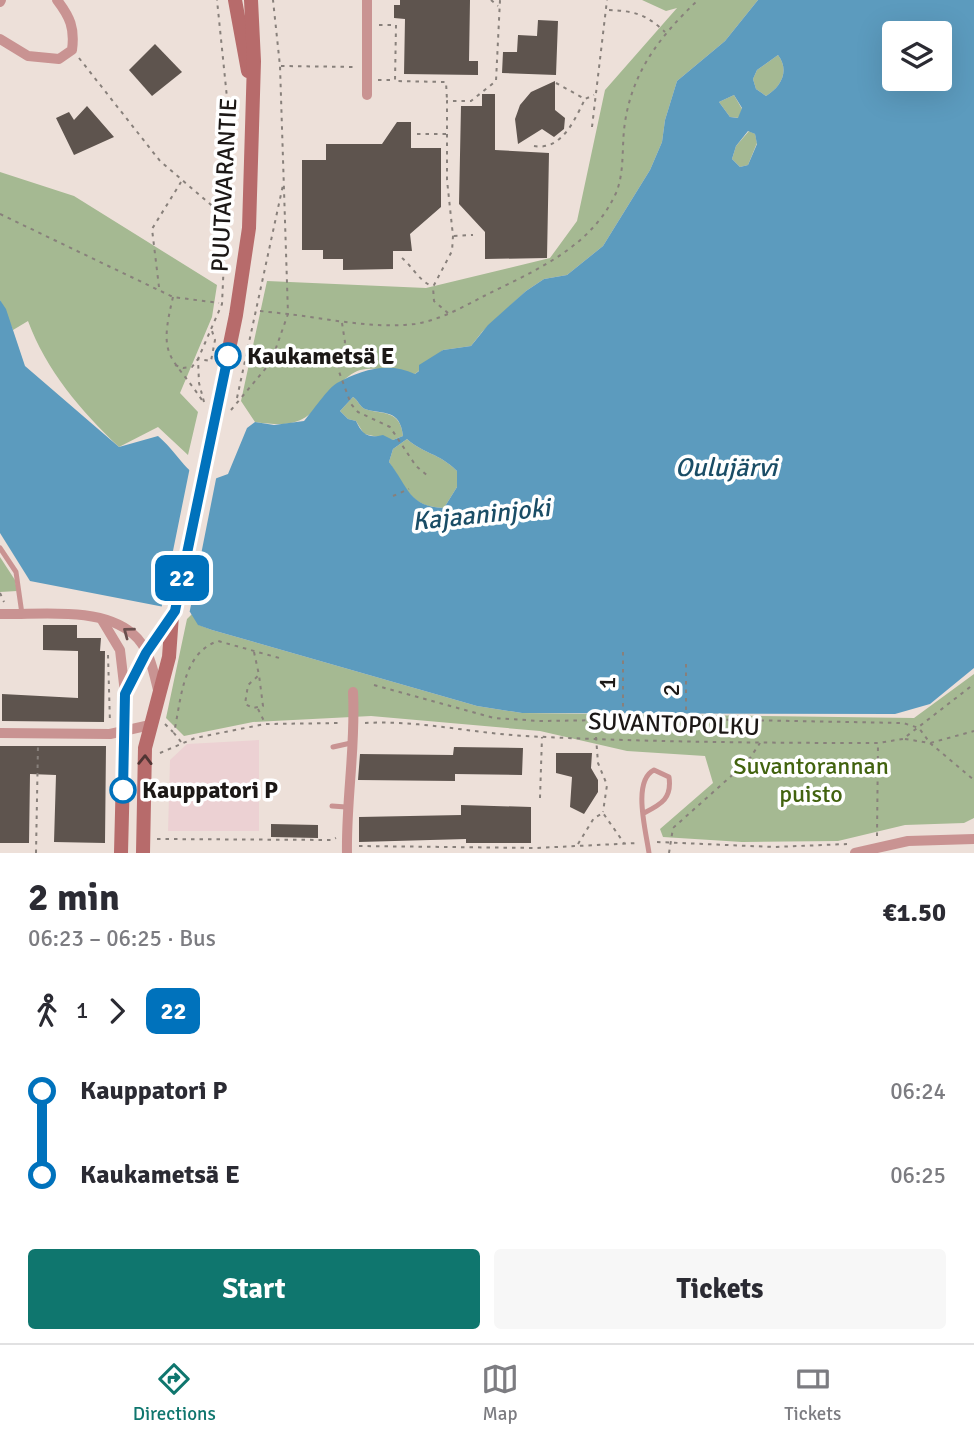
<!DOCTYPE html>
<html lang="en">
<head>
<meta charset="utf-8">
<style>
  body { margin:0; font-family:Signika,sans-serif; background:#f7f7f7; color:#2b2b33; height:100vh; display:flex; flex-direction:column; font-size:26px; white-space:nowrap }
  * { box-sizing:border-box; margin:0 }
  p { font-size:23px; color:#7c7c81 }
  .icon { flex:none; width:38px; height:38px; fill:none; stroke:currentColor; stroke-width:2; stroke-linecap:round; stroke-linejoin:round }
  .map { position:relative; height:853px; overflow:hidden }
  .sheet { display:flex; flex-direction:column; background:#fff; flex:1 }
  .sheet>* { flex:none }
  .badge { padding:0 14px; border-radius:10px; font-size:24px; line-height:46px }
  .buttons { position:absolute; left:882px; top:21px; display:grid; gap:14px }
  .buttons a { display:grid; place-items:center; width:70px; height:70px; border-radius:7px; background:#fff; box-shadow:0 7px 28px #0002; font-size:35px }
  .map>.badge { position:absolute; translate:-50% -50%; box-shadow:0 0 0 4px #fff }
  .legs { display:flex; align-items:center; gap:10px; height:77px; padding:0 28px; font-size:23px }
  .legs p { margin-inline-start:auto }
  .overview { display:flex; align-items:center; justify-content:space-between; height:119px; padding:0 28px }
  h1 { font-size:38px; font-weight:800; line-height:52px }
  .action { display:flex; gap:14px; margin-top:auto; padding:14px 28px }
  .action a { flex:1; height:80px; border-radius:7px; background:#0f766e; color:#fff; font-size:28px; font-weight:800; line-height:80px; text-align:center }
  .action a+a { background:#f7f7f7; color:#2b2b33 }
  ul { padding:0 28px; list-style:none }
  li { display:flex; align-items:center; gap:24px; height:84px; font-size:26px }
  li i { display:grid; place-items:center; width:10px; height:100%; margin:0 9px; background:currentColor }
  li i::after { content:''; width:18px; height:18px; margin:-9px; border:5px solid; border-radius:50%; background:#fff }
  li p { margin-inline-start:auto }
  li:first-child i { background:linear-gradient(#0000 50%,currentColor 0) }
  li:last-child i { background:linear-gradient(currentColor 50%,#0000 0) }
  .tab-bar { display:flex; justify-content:space-around; align-items:center; height:98px; border-top:2px solid #e1e1e2; background:#fff; font-size:19px; color:#7c7c81 }
  .tab-bar a { display:grid; justify-items:center; gap:4px }
  .tab-bar .on { color:#0f766e }
  .map>svg:first-child { display:block }
</style>
</head>
<body>
<div class="map">
<svg width="974" height="853" viewBox="0 0 974 853">
  <rect width="100%" height="100%" fill="#ede0d9"/>
  <polygon fill="#ecd1d3" points="259,740 259,831 168,831 170,760 187,744"/>
  <g fill="#a5b992">
    <path d="M642,0h116l-33,41 -48,40 -12,39 -3,22 -12,28 -47,76 -36,29 -23,4 -18,12 -44,41 -11,14 -28,4 -28,24c-17,-2 -38,-8 -55,-4 -7,2 -17,10 -22,16 -33,33 -34,43 -83,36l-14,-21 26,-120 159,7 124,-30 27,-37 28,-131 72,-82 -11,3z"/>
    <path d="M778,55c12,16 3,32 -12,41l-10,-7 -3,-10 4,-9z"/>
    <polygon points="734,95 742,109 739,118 730,117 719,102"/>
    <polygon points="749,131 755,134 757,143 748,165 740,167 732,159 736,146"/>
    <path d="M0,172l74,24 143,89 -5,32 -32,76 18,19 -10,43 -30,-28 -39,20c-38,-36 -73,-77 -91,-126l-15,9 -13,-30z"/>
    <path d="M353,397c5,3 7,10 12,12 18,6 35,0 38,27l-10,4 -29,-6 -8,-13 -8,-2 -8,-8z"/>
    <path d="M407,439c17,15 32,14 50,32v16l-13,21c-34,-1 -37,-19 -55,-46l4,-13z"/>
    <polygon points="0,557 15,580 17,591 0,592"/>
    <polygon points="192,614 199,625 212,630 477,706 522,713 914,718 974,674 974,818 964,823 905,825 838,841 742,842 663,837 660,829 713,783 705,756 627,751 540,731 371,716 253,722 184,736 166,718 187,619"/>
  </g>
  <path fill="#5c9bbe" fill-rule="evenodd" d="M758,0h216v668l-44,36 -35,10 -373,-1 -45,-7 -265,-76 -14,-5 -8,-13 -160,-31 -30,-48v-233l6,9 19,57 94,81 39,-11c18,15 28,37 48,46l22,-8 19,-46 8,-6 19,3 30,-4c8,-9 24,-33 33,-38 24,-13 51,-22 78,-9l4,-3v-6l24,-15 28,-4 17,-21 38,-34 18,-12 23,-4 36,-29 47,-76 12,-28 3,-22 12,-39 48,-40zM894,33h46v46h-46zM778,55c12,16 3,32 -12,41l-10,-7 -3,-10 4,-9zM734,95l8,13 -4,10 -8,-1 -11,-15zM748,131l7,3 2,10 -9,21 -8,2 -8,-8 4,-13zM353,397c5,3 7,10 12,12 18,6 35,-1 38,27l-10,4 -10,-5c-15,4 -21,-1 -27,-14l-8,-2 -8,-8zM407,439c17,15 32,14 50,32v16l-13,21c-35,-1 -35,-20 -55,-46l4,-13z"/>
  <polygon fill="#ede0d9" points="190,467 194,473 206,479 217,474 189,615 161,610"/>
  <g fill="#5e544e">
    <polygon points="400,0 470,0 469,61 478,61 478,75 404,74 405,19 394,18 394,5 400,5"/>
    <polygon points="538,20 558,21 556,75 502,73 503,52 517,52 518,35 537,36"/>
    <polygon points="155,44 182,72 152,96 129,70"/>
    <polygon points="555,81 555,110 565,118 564,129 554,137 542,129 518,144 515,119 520,105 531,92"/>
    <polygon points="482,94 495,94 495,150 549,153 547,258 485,259 485,232 459,204 461,106 482,106"/>
    <polygon points="87,106 114,137 74,155 56,118 69,112 74,120"/>
    <polygon points="397,122 411,122 411,148 441,148 441,207 410,234 412,251 393,251 393,269 343,270 343,259 323,259 323,250 302,250 302,160 326,160 326,144 382,144"/>
    <polygon points="43,625 77,625 77,638 101,638 100,651 105,651 104,722 2,721 2,694 78,698 78,651 43,650"/>
    <polygon points="0,746 106,746 105,843 54,842 56,775 30,774 29,843 0,843"/>
    <polygon points="454,747 523,748 522,775 455,774 455,781 358,780 360,754 453,755"/>
    <polygon points="556,753 592,753 591,768 598,780 598,792 584,814 570,807 572,777 556,773"/>
    <polygon points="461,805 531,807 531,843 466,843 466,839 359,842 359,817 461,815"/>
    <polygon points="271,824 318,825 318,838 271,837"/>
  </g>
  <g fill="none" stroke-linecap="round" stroke-linejoin="round">
    <g stroke="#88807b" stroke-width="2" stroke-dasharray="3.5 5" stroke-linecap="butt">
      <polyline points="491,0 498,6"/>
      <path d="M609,10c25,1 37,4 56,22"/>
      <polyline points="379,25 396,25 395,81 446,82 447,100"/>
      <polyline points="79,58 160,161 224,216"/>
      <polyline points="281,66 356,67"/>
      <polyline points="378,80 394,80"/>
      <polyline points="556,83 585,99 594,95"/>
      <polyline points="592,127 607,0"/>
      <polyline points="417,134 446,134"/>
      <path d="M534,146c28,5 41,-27 51,-47"/>
      <polyline points="0,214 173,297 219,303"/>
      <polyline points="454,236 473,235"/>
      <path d="M402,258c10,8 18,24 30,28"/>
      <polyline points="159,287 152,229 181,182"/>
      <path d="M173,297c-15,62 -3,56 29,103"/>
      <polyline points="260,311 288,314 280,66 273,0"/>
      <polyline points="448,313 434,301 433,287 452,251 453,236 447,180 447,101 471,101 496,81 500,0"/>
      <polyline points="342,323 345,342 338,369 351,404 358,412 390,427 416,466 428,476"/>
      <polyline points="175,365 183,368 192,367 198,359 211,361 215,340 212,331"/>
      <polyline points="237,398 283,185"/>
      <polyline points="204,402 199,383 198,359 222,304 230,127 217,0"/>
      <path d="M231,410l40,-48 17,-48c42,5 85,15 127,10 25,-4 48,-17 69,-28 50,-25 107,-48 132,-103 8,-19 6,-42 8,-63 6,-56 35,-93 74,-130"/>
      <polyline points="393,496 409,489"/>
      <polyline points="0,593 4,602"/>
      <polyline points="254,652 259,675 248,685 245,704 253,708 263,706 259,675"/>
      <polyline points="108,655 110,723"/>
      <polyline points="686,664 686,715"/>
      <polyline points="374,685 494,718 540,721 684,719 903,723 919,728 930,743 974,731"/>
      <polyline points="258,709 265,723"/>
      <polyline points="623,715 623,652"/>
      <path d="M365,723c54,-3 106,10 160,13 117,6 236,7 353,7l25,-4 71,-55"/>
      <polyline points="165,724 173,732"/>
      <polyline points="596,737 598,763 607,785 603,812"/>
      <polyline points="905,739 930,743 974,780"/>
      <path d="M181,742l-7,-9c7,-32 8,-80 44,-92l65,18"/>
      <polyline points="160,753 195,738 265,724 342,723"/>
      <polyline points="540,798 542,737"/>
      <polyline points="877,836 878,743"/>
      <polyline points="157,839 332,840 336,838"/>
      <polyline points="657,842 774,847 847,844"/>
      <polyline points="578,844 594,818 603,813 624,843"/>
      <polyline points="359,846 536,848 637,843"/>
      <polyline points="36,853 38,745"/>
      <polyline points="669,853 673,828 748,761 760,743"/>
    </g>
    <g stroke="#c99392" stroke-width="5">
      <polyline points="0,548 16,572 22,614"/>
      <polyline points="333,747 351,743"/>
      <polyline points="332,806 346,807"/>
      <path d="M644,813c18,-9 28,-15 25,-36l-15,-7c-22,11 -8,61 -5,83"/>
    </g>
    <g stroke="#c99392" stroke-width="10">
      <polyline points="367,0 367,95"/>
      <polyline points="0,2 1,0"/>
      <path d="M0,39l28,17 31,3 13,-9c3,-22 -2,-33 -15,-50"/>
      <path d="M0,614c40,1 101,-8 133,20 17,14 21,40 26,60"/>
      <polyline points="102,620 120,650 125,693"/>
      <polyline points="0,733 110,734 150,725"/>
      <path d="M347,853c-1,-54 9,-107 6,-161"/>
      <polyline points="855,853 908,841 974,839"/>
    </g>
    <g stroke="#b76b6b" stroke-width="14">
      <polyline points="235,0 248,71"/>
      <polyline points="121,853 125,694 146,653 175,611 236,315 249,228 254,61 251,0"/>
      <polyline points="143,853 145,748 169,657 172,615"/>
    </g>
  </g>
  <defs><path id="oneway-chevron" d="M-2-3.5L2.5 0L-2 3.5" fill="none" stroke-width="1.6" stroke-linecap="round" stroke-linejoin="round" transform="scale(1.75)"/></defs>
  <use stroke="#6a4f4e" href="#oneway-chevron" transform="translate(128 632) rotate(-143)"/>
  <use stroke="#523534" href="#oneway-chevron" transform="translate(145 760) rotate(-89)"/>
  <g fill="none" stroke-linecap="round" stroke-linejoin="round">
    <defs>
      <polyline id="line-1" points="123,790 125,694 146,653 175,611 228,356"/>
    </defs>
    <use href="#line-1" stroke="#fff" stroke-width="16"/>
    <use href="#line-1" stroke="#0072bc" stroke-width="10"/>
  </g>
  <g fill="#fff" stroke="#0072bc" stroke-width="3.5">
    <circle cx="228" cy="356" r="12"/>
    <circle cx="123" cy="790" r="12"/>
  </g>
  <g text-anchor="middle" stroke-width="7" stroke-linejoin="round" paint-order="stroke">
    <g font-size="24" fill="#1c1816" stroke="#fff">
      <text transform="translate(224 185) rotate(-87)" y="8">PUUTAVARANTIE</text>
      <text transform="translate(607 683) rotate(-89)" y="8">1</text>
      <text transform="translate(671 690) rotate(-90)" y="8">2</text>
      <text transform="translate(674 724) rotate(2)" y="8">SUVANTOPOLKU</text>
    </g>
    <g font-size="24" font-weight="bold" fill="#1c1816" stroke="#fff" text-anchor="start">
      <text x="247" y="364">Kaukametsä E</text>
      <text x="142" y="798">Kauppatori P</text>
    </g>
    <g font-size="24" fill="#42630f" stroke="#fff">
      <text x="811" y="774">Suvantorannan<tspan x="811" dy="28">puisto</tspan></text>
    </g>
    <g font-size="26" font-style="italic" fill="#1a4d66" stroke="#fff">
      <text x="726" y="476">Oulujärvi</text>
      <text transform="translate(481 514) rotate(-6)" y="9">Kajaaninjoki</text>
    </g>
  </g>
</svg>
<div class="buttons">
<a><svg class="icon" aria-label="layers" viewBox="0 0 24 24"><path d="M12 4l9 5-9 5-9-5zM3 14l9 5 9-5"/></svg></a>
</div>
<b class="badge" style="left:182px;top:578px;background:#0072bc;color:#fff">22</b>
</div>
<section class="sheet">
<div class="overview"><div><h1>2 min</h1><p>06:23 – 06:25 · Bus</p></div><b>€1.50</b></div>
<div class="legs"><svg class="icon" aria-label="walk" viewBox="0 0 24 24"><circle cx="13" cy="4" r="2"/><path d="M13 8l-2 6 4 7M11 14l-3 7M7 12l3-4h3l4 4"/></svg>1<svg class="icon" aria-label="forward" viewBox="0 0 24 24"><path d="M9 5l7 7-7 7"/></svg><b class="badge" style="background:#0072bc;color:#fff">22</b></div>
<ul>
<li><i style="color:#0072bc"></i><b>Kauppatori P</b><p>06:24</p></li>
<li><i style="color:#0072bc"></i><b>Kaukametsä E</b><p>06:25</p></li>
</ul>
<div class="action"><a>Start</a><a>Tickets</a></div>
</section>
<nav class="tab-bar">
<a class="on"><svg class="icon" aria-label="directions" viewBox="0 0 24 24"><path d="M12 3l9 9-9 9-9-9zM9 14v-3h6M13 9l2 2-2 2"/></svg>Directions</a>
<a><svg class="icon" aria-label="map" viewBox="0 0 24 24"><path d="M3 6l6-2 6 2 6-2v14l-6 2-6-2-6 2zM9 4v14M15 6v14"/></svg>Map</a>
<a><svg class="icon" aria-label="tickets" viewBox="0 0 24 24"><path d="M3 7h18v10H3zM15 7v10"/></svg>Tickets</a>
</nav>
</body>
</html>
